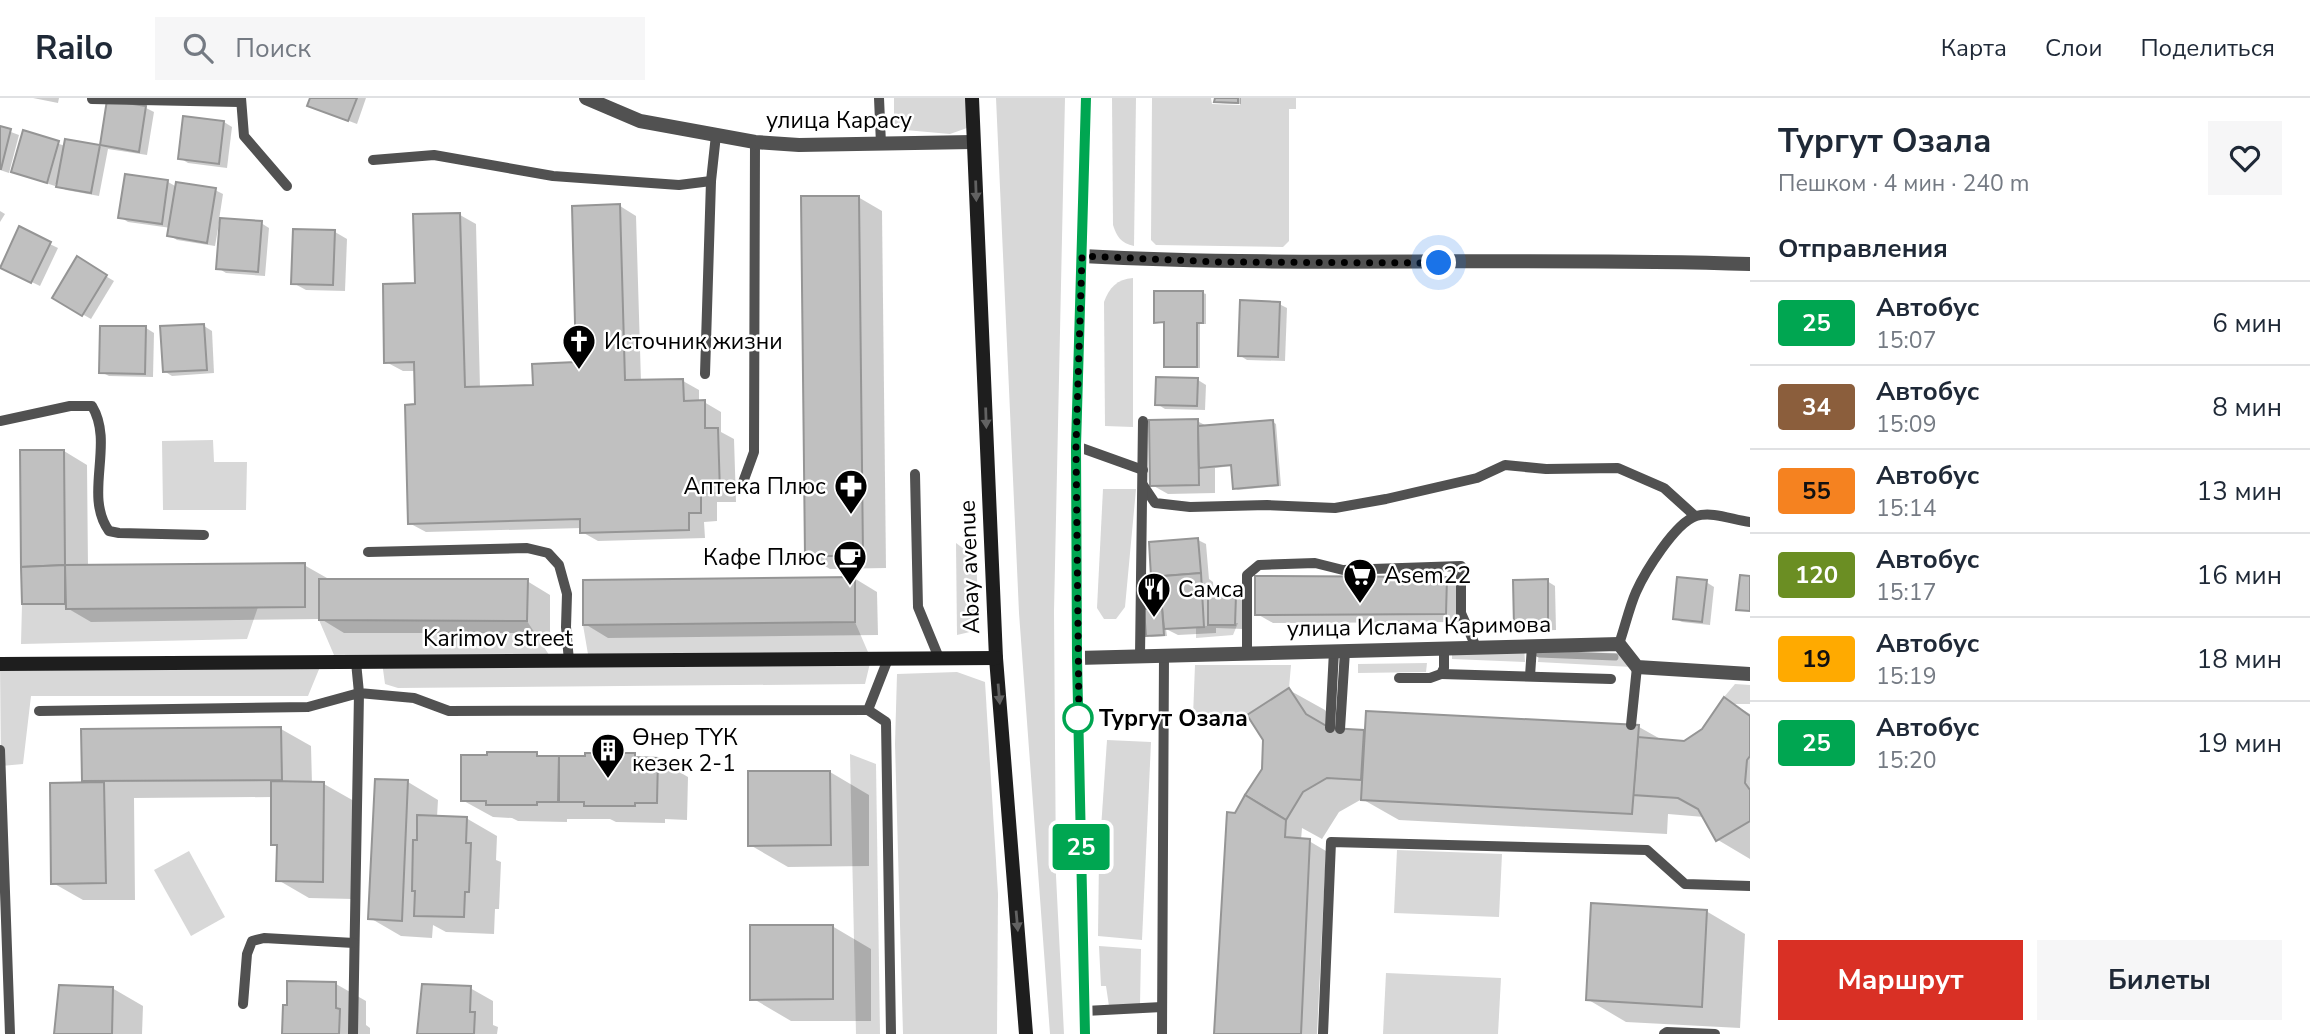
<!DOCTYPE html>
<html lang="ru">
<head>
<meta charset="utf-8">
<style>
  body { margin:0; font-family:"Nunito Sans",sans-serif; background:#f6f6f7; color:#1f2937; height:100vh; display:flex; flex-direction:column; font-size:26px; white-space:nowrap }
  * { box-sizing:border-box; margin:0 }
  p { font-size:23px; color:#747a83 }
  .icon { flex:none; width:38px; height:38px; fill:none; stroke:currentColor; stroke-width:2; stroke-linecap:round; stroke-linejoin:round }
  .map { position:relative; flex:1; overflow:hidden }
  .drawer { display:flex; flex-direction:column; background:#fff; width:560px }
  .drawer>* { flex:none }
  .badge { padding:0 14px; border-radius:5px; font-size:24px; line-height:46px }
  .you { position:absolute; width:35px; height:35px; margin:-18px; border:5px solid #fff; border-radius:50%; background:#1a73e8; box-shadow:0 0 0 10px #1a73e833 }
  .map>.badge { position:absolute; translate:-50% -50%; box-shadow:0 0 0 4px #fff }
  h2 { padding:0 28px; font-size:26px; line-height:63px }
  .round { display:grid; place-items:center; flex:none; width:74px; height:74px; border-radius:0px; background:#f6f6f7 }
  .headline { display:flex; align-items:center; justify-content:space-between; height:119px; padding:0 28px }
  h1 { font-size:33px; font-weight:700; line-height:52px }
  .button { display:flex; gap:14px; margin-top:auto; padding:14px 28px }
  .button a { flex:1; height:80px; border-radius:0px; background:#d93025; color:#fff; font-size:28px; font-weight:700; line-height:80px; text-align:center }
  .button a+a { background:#f6f6f7; color:#1f2937 }
  ul { padding:0; list-style:none }
  li { display:flex; align-items:center; gap:21px; height:84px; padding:0 28px; border-top:2px solid #e0e1e3 }
  li div { flex:1 }
  li b { display:block; font-size:26px }
  li em { font-style:normal }
  li .badge { min-width:77px; font-weight:700; text-align:center }
  header { display:flex; align-items:center; gap:42px; box-sizing:border-box; height:98px; padding:0 35px; background:#fff; border-bottom:2px solid #e0e1e3 }
  header strong { font-size:33px }
  nav { display:flex; gap:38px; margin-inline-start:auto; font-size:24px }
  .search { width:490px; height:63px; background:#f6f6f7; display:flex; align-items:center; gap:18px; box-sizing:border-box; padding:0 24px; border-radius:0px; color:#747a83; font-size:26px }
  main { display:flex; flex:1; min-height:0 }
  .map>svg:first-child { display:block }
</style>
</head>
<body>
<header>
<strong>Railo</strong>
<div class="search"><svg class="icon" aria-label="search" viewBox="0 0 24 24"><circle cx="10" cy="10" r="6"/><path d="M15 15l6 6"/></svg>Поиск</div>
<nav><a>Карта</a><a>Слои</a><a>Поделиться</a></nav>
</header>
<main>
<div class="map">
<svg width="1750" height="936" viewBox="0 0 1750 936">
  <rect width="100%" height="100%" fill="#fff"/>
  <g fill="#d8d8d8">
    <polygon points="894,0 966,0 967,30 950,36 894,31"/>
    <polygon points="996,0 1065,0 1054,514 1056,778 1064,936 1050,936 1019,515"/>
    <path d="M1112,0h24l-2,148c-13,-3 -17,-9 -21,-21z"/>
    <polygon points="1152,0 1211,0 1212,6 1240,7 1240,0 1296,0 1296,11 1289,11 1289,143 1283,149 1156,147 1151,142"/>
    <path d="M1133,180v149l-28,-1 -1,-124c5,-14 13,-23 29,-24z"/>
    <polygon points="213,342 214,364 247,364 246,412 163,412 162,343"/>
    <polygon points="1103,391 1136,391 1125,509 1116,521 1104,521 1097,510"/>
    <polygon points="956,445 976,460 979,523 974,533 957,537"/>
    <polygon points="22,506 65,506 66,511 258,509 247,541 21,546"/>
    <polygon points="319,522 527,523 553,563 589,562 583,527 855,524 871,561 865,586 398,590 385,586 382,564 337,564"/>
    <polygon points="1238,525 1233,537 1196,540 1196,529"/>
    <polygon points="1524,548 1525,564 1452,561 1452,550"/>
    <polygon points="1539,553 1618,555 1632,569 1538,564"/>
    <polygon points="322,564 308,598 31,598 23,666 1,668 0,566"/>
    <polygon points="1427,565 1426,574 1358,575 1358,566"/>
    <polygon points="1195,567 1291,567 1289,590 1247,617 1193,618"/>
    <polygon points="957,574 985,584 998,796 997,936 903,936 895,646 897,576"/>
    <polygon points="1735,586 1750,587 1750,606 1734,606 1724,599"/>
    <polygon points="1107,642 1151,644 1142,842 1098,838 1099,760"/>
    <polygon points="850,656 876,666 880,936 856,936"/>
    <polygon points="1397,752 1502,756 1499,819 1394,815"/>
    <polygon points="189,753 225,819 191,838 154,772"/>
    <polygon points="1099,848 1141,851 1140,907 1109,908 1106,888 1101,888"/>
    <polygon points="1386,875 1501,880 1498,936 1383,936"/>
  </g>
  <g fill="#0003">
    <polygon points="33,0 59,0 58,5"/>
    <polygon points="312,0 366,0 357,26 309,8"/>
    <polygon points="1216,0 1241,0 1241,6 1220,5 1216,3"/>
    <polygon points="108,4 146,10 154,14 147,57 108,51 99,98 66,92 55,86 55,88 21,77 13,73 25,34 65,48 66,43 101,49"/>
    <polygon points="224,24 232,29 227,70 188,65 180,60"/>
    <polygon points="0,30 19,37 9,75 0,72"/>
    <polygon points="126,78 168,84 177,89 215,92 223,96 219,122 261,125 269,130 265,178 226,175 218,170 222,125 219,125 215,148 177,142 169,137 171,130 128,124 120,119"/>
    <polygon points="858,99 882,113 886,470 830,471 807,457"/>
    <polygon points="620,108 636,118 641,284 683,283 699,292 699,304 704,304 721,314 721,334 734,341 736,404 717,404 717,423 704,424 705,440 598,443 582,434 582,430 426,434 409,425 417,308 416,273 403,273 386,264 417,186 460,117 476,126 480,290 535,289 578,266"/>
    <polygon points="0,113 5,116 0,124"/>
    <polygon points="19,131 58,150 40,188 9,173"/>
    <polygon points="335,134 347,141 345,193 306,192 293,185"/>
    <polygon points="77,161 114,183 91,221 54,200"/>
    <polygon points="1203,195 1206,196 1206,226 1200,226 1200,270 1169,270 1166,268 1166,225 1156,224"/>
    <polygon points="1279,206 1287,210 1285,263 1247,262 1239,257"/>
    <polygon points="204,228 212,233 214,275 172,278 164,273"/>
    <polygon points="146,230 154,235 153,279 109,278 101,274"/>
    <polygon points="1198,282 1206,287 1205,312 1165,311 1157,306"/>
    <polygon points="1197,323 1209,329 1273,324 1276,326 1281,388 1238,392 1234,390 1232,368 1215,370 1215,395 1168,396 1152,387"/>
    <polygon points="64,353 87,367 88,469 304,467 327,480 327,483 527,483 550,497 550,535 344,535 321,521 91,524 67,510 67,507 27,507 24,505"/>
    <polygon points="1198,442 1206,446 1209,481 1213,484 1214,499 1235,498 1243,503 1243,531 1216,530 1216,535 1178,537 1166,531 1167,538 1151,539 1148,537 1155,513"/>
    <polygon points="854,480 877,494 878,537 608,540 585,526"/>
    <polygon points="1446,481 1463,490 1462,524 1273,525 1257,516"/>
    <polygon points="1547,483 1555,488 1556,532 1524,533 1516,528"/>
    <polygon points="1706,484 1714,489 1710,527 1682,524 1674,520"/>
    <polygon points="1289,592 1325,612 1338,632 1639,629 1664,643 1684,644 1704,632 1724,601 1750,616 1750,761 1718,742 1704,719 1668,716 1667,736 1399,722 1362,701 1339,714 1322,741 1302,730 1301,742 1309,743 1326,753 1317,936 1216,936 1236,717 1263,671"/>
    <polygon points="281,631 311,648 312,686 324,686 354,703 353,801 309,800 278,782 279,750 273,746 273,699 134,700 135,802 83,802 53,785 83,686 83,632"/>
    <polygon points="536,656 543,660 634,657 641,661 657,661 688,679 687,722 665,721 665,725 616,724 610,721 567,721 567,724 518,723 512,720 493,719 462,702"/>
    <polygon points="830,674 869,697 869,768 788,769 750,747"/>
    <polygon points="408,684 438,702 437,719 466,720 497,738 496,762 501,764 499,811 495,811 494,836 446,834 433,827 432,840 401,838 370,820"/>
    <polygon points="1706,813 1745,836 1740,930 1626,924 1587,901"/>
    <polygon points="832,828 871,851 871,923 791,923 752,900"/>
    <polygon points="336,886 366,903 366,927 370,930 370,936 284,936"/>
    <polygon points="112,890 143,908 142,936 56,936"/>
    <polygon points="470,890 493,903 493,927 498,929 497,936 418,936 419,913"/>
  </g>
  <g fill="none" stroke-linecap="round" stroke-linejoin="round">
    <polyline stroke="#9f9f9f" stroke-width="7" points="1539,556 1615,559"/>
  </g>
  <g fill="#c0c0c0" stroke="#959595" stroke-width="2">
    <polygon points="310,0 357,0 348,23 307,8"/>
    <polygon points="1215,0 1238,0 1238,5 1214,4"/>
    <polygon points="107,2 146,8 139,54 100,47"/>
    <polygon points="183,18 224,23 219,66 178,61"/>
    <polygon points="0,28 11,31 1,71 0,71"/>
    <polygon points="23,32 59,43 47,85 11,74"/>
    <polygon points="65,41 100,47 91,95 56,89"/>
    <polygon points="125,76 168,82 162,126 118,120"/>
    <polygon points="176,84 216,90 207,145 167,138"/>
    <polygon points="801,98 859,98 863,458 805,458"/>
    <polygon points="620,106 625,282 683,281 684,303 705,302 705,330 718,330 720,395 701,396 701,415 689,415 689,432 580,435 580,421 408,426 405,307 415,306 414,264 384,265 383,186 415,185 413,116 460,115 465,289 533,287 532,266 576,264 572,108"/>
    <polygon points="220,120 262,123 258,174 216,171"/>
    <polygon points="19,128 51,144 31,185 0,170"/>
    <polygon points="293,131 335,132 333,187 291,186"/>
    <polygon points="77,158 107,177 82,218 52,200"/>
    <polygon points="1154,193 1203,193 1203,225 1197,225 1197,269 1164,269 1164,224 1154,225"/>
    <polygon points="1240,202 1280,204 1278,259 1238,258"/>
    <polygon points="204,226 207,272 163,274 160,228"/>
    <polygon points="100,228 146,228 145,276 99,275"/>
    <polygon points="1156,279 1198,280 1197,308 1155,307"/>
    <polygon points="1198,321 1199,387 1150,388 1149,322"/>
    <polygon points="1273,322 1278,387 1233,391 1231,367 1199,370 1198,328"/>
    <polygon points="20,352 64,352 65,467 21,469"/>
    <polygon points="1198,440 1201,475 1151,479 1149,444"/>
    <polygon points="305,465 305,509 66,511 65,467"/>
    <polygon points="65,467 65,506 22,506 21,469"/>
    <polygon points="1201,475 1204,529 1164,531 1162,510 1153,511 1151,479"/>
    <polygon points="1740,477 1750,478 1750,513 1736,512"/>
    <polygon points="1255,478 1447,479 1446,516 1255,517"/>
    <polygon points="855,479 855,524 583,527 583,482"/>
    <polygon points="1677,479 1707,482 1702,524 1673,521"/>
    <polygon points="319,481 528,481 527,523 319,522"/>
    <polygon points="1548,481 1548,528 1514,529 1513,482"/>
    <polygon points="1208,497 1236,497 1235,527 1208,527"/>
    <polygon points="1162,510 1164,537 1146,538 1144,511"/>
    <polygon points="1289,590 1306,616 1330,630 1364,632 1361,682 1327,680 1303,694 1286,722 1245,697 1262,671 1263,642 1247,617"/>
    <polygon points="1724,599 1750,618 1750,658 1747,662 1745,685 1750,692 1750,723 1716,743 1698,711 1678,700 1633,697 1638,639 1684,643 1702,631"/>
    <polygon points="1366,613 1639,627 1632,716 1361,702"/>
    <polygon points="281,629 282,682 82,683 81,631"/>
    <polygon points="487,654 537,654 537,658 559,658 558,704 537,704 537,707 486,707 486,703 461,703 461,657 487,657"/>
    <polygon points="585,655 635,655 635,659 658,660 657,705 635,705 635,708 584,708 584,704 559,704 559,658 585,658"/>
    <polygon points="748,673 830,673 831,747 748,748"/>
    <polygon points="375,681 408,682 402,823 368,821"/>
    <polygon points="271,683 324,684 323,784 276,783 277,747 271,747"/>
    <polygon points="104,684 106,785 51,786 50,685"/>
    <polygon points="1245,697 1286,722 1285,739 1310,741 1301,936 1214,936 1227,714 1235,715"/>
    <polygon points="417,717 467,719 466,745 471,745 469,794 465,794 464,819 414,818 415,793 412,793 413,742 417,742"/>
    <polygon points="1591,805 1707,812 1702,909 1586,902"/>
    <polygon points="750,827 833,827 833,901 750,902"/>
    <polygon points="287,883 336,884 336,910 340,911 339,936 282,936 283,907 287,907"/>
    <polygon points="422,886 471,888 470,914 475,914 474,936 417,936"/>
    <polygon points="59,887 113,889 112,936 54,936"/>
  </g>
  <g fill="none" stroke-linecap="round" stroke-linejoin="round">
    <g stroke="#515151" stroke-width="10">
      <polyline points="241,0 244,38 287,88"/>
      <polyline points="879,0 881,46"/>
      <polyline points="92,1 239,4"/>
      <polyline points="373,62 434,57 553,78 679,87 711,83"/>
      <polyline points="705,276 711,83 716,37"/>
      <path d="M0,323l70,-15h22c23,38 -9,89 17,125l10,2 85,2"/>
      <polyline points="1076,348 1143,372"/>
      <polyline points="915,376 918,509 939,560"/>
      <polyline points="742,387 754,354 755,44"/>
      <polyline points="1143,387 1155,405 1190,409 1267,407 1335,410 1386,401 1477,380 1505,367 1546,371 1618,370 1664,390 1695,418"/>
      <polyline points="368,454 527,450 548,455 559,467 567,496 566,529 569,563"/>
      <path d="M1619,546c6,-17 10,-36 17,-52 9,-20 39,-69 60,-76 17,-5 37,4 54,6"/>
      <polyline points="1247,555 1247,477 1259,467 1315,465 1343,472 1461,468 1461,515 1476,549"/>
      <polyline points="1140,558 1143,323"/>
      <polyline points="356,564 359,595 414,600 449,613 868,612 888,561"/>
      <polyline points="1441,576 1611,581"/>
      <polyline points="1530,578 1532,548"/>
      <polyline points="1399,580 1430,580 1441,576 1444,570 1444,550"/>
      <polyline points="868,612 886,624 891,936"/>
      <polyline points="39,613 308,609 359,595 353,936"/>
      <polyline points="1631,627 1637,569"/>
      <polyline points="1330,630 1334,553"/>
      <polyline points="1340,631 1345,553"/>
      <polyline points="0,652 10,936"/>
      <polyline points="243,906 247,856 252,843 264,840 354,845"/>
      <polyline points="1085,913 1162,909"/>
      <polyline points="1162,936 1164,557"/>
      <polyline points="1323,936 1331,744 1647,752 1685,786 1750,788"/>
      <polyline points="1664,936 1667,934 1715,936"/>
    </g>
    <g stroke="#515151" stroke-width="14">
      <polyline points="586,0 640,23 755,44 799,47 972,44"/>
      <path d="M1082,158c223,12 445,0 668,8"/>
      <polyline points="1077,560 1619,546 1637,569 1750,576"/>
    </g>
    <g stroke="#1e1e1e" stroke-width="14">
      <polyline points="972,0 996,560 1026,936"/>
      <polyline points="0,566 996,560"/>
      <polyline points="1085,936 1077,560 1076,348 1086,0"/>
    </g>
  </g>
  <defs><path id="oneway-solid" d="M-6-.8H1V-3.2L6.5 0L1 3.2V.8H-6Z" transform="scale(1.75)"/></defs>
  <g fill="#626262">
    <use href="#oneway-solid" transform="translate(976 93) rotate(88)"/>
    <use href="#oneway-solid" transform="translate(986 320) rotate(88)"/>
    <use href="#oneway-solid" transform="translate(999 596) rotate(85)"/>
    <use href="#oneway-solid" transform="translate(1017 823) rotate(85)"/>
  </g>
  <g fill="none" stroke-linecap="round" stroke-linejoin="round">
    <defs>
      <polyline id="line" points="1085,936 1077,560 1076,348 1086,0"/>
    </defs>
    <use href="#line" stroke="#fff" stroke-width="16"/>
    <use href="#line" stroke="#00a651" stroke-width="10"/>
    <polyline stroke="#000" stroke-width="7" stroke-dasharray="0 12.6" points="1078,620 1079,623 1076,348 1082,158 1220,164 1439,165"/>
  </g>
  <defs>
    <symbol id="church-pin" viewBox="-11 -11 22 30"><path d="M0 17L-7.5 6A9.5 9.5 0 1 1 7.5 6Z" fill="#000" stroke="#fff"/><path d="M-1.2-6h2.4v3.5h3.3v2.4h-3.3V6h-2.4V-.1h-3.3v-2.4h3.3Z" fill="#fff"/></symbol>
    <symbol id="pharmacy-pin" viewBox="-11 -11 22 30"><path d="M0 17L-7.5 6A9.5 9.5 0 1 1 7.5 6Z" fill="#000" stroke="#fff"/><path d="M-2-6h4v4h4v4h-4v4h-4v-4h-4v-4h4Z" fill="#fff"/></symbol>
    <symbol id="cafe-pin" viewBox="-11 -11 22 30"><path d="M0 17L-7.5 6A9.5 9.5 0 1 1 7.5 6Z" fill="#000" stroke="#fff"/><path d="M-5.5-4.5H6V0H3Q3 3.5 0 3.5H-2.5Q-5.5 3.5-5.5 0ZM3-3.2v2h1.7v-2ZM-6 4.5H4V6H-6Z" fill="#fff"/></symbol>
    <symbol id="supermarket-pin" viewBox="-11 -11 22 30"><path d="M0 17L-7.5 6A9.5 9.5 0 1 1 7.5 6Z" fill="#000" stroke="#fff"/><path d="M-6-5.5h2.5l.6 2H6L4.5 2H-2.5L-4.4-4H-6ZM-1.5 3.2a1.3 1.3 0 1 0 .1 0ZM3 3.2a1.3 1.3 0 1 0 .1 0Z" fill="#fff"/></symbol>
    <symbol id="restaurant-pin" viewBox="-11 -11 22 30"><path d="M0 17L-7.5 6A9.5 9.5 0 1 1 7.5 6Z" fill="#000" stroke="#fff"/><path d="M-5-6h1v4h1v-4h1v4h1v-4h1v5L-1.5 .5V6h-2V.5L-5-1ZM5-6V6H3V1.5H1.5Q1.5-4 5-6Z" fill="#fff"/></symbol>
    <symbol id="building-pin" viewBox="-11 -11 22 30"><path d="M0 17L-7.5 6A9.5 9.5 0 1 1 7.5 6Z" fill="#000" stroke="#fff"/><path d="M-4-6H4V6H1V3H-1V6H-4ZM-2.5-4.3h1.7v1.8h-1.7ZM.8-4.3h1.7v1.8H.8ZM-2.5-1h1.7V.8h-1.7ZM.8-1h1.7V.8H.8Z" fill="#fff"/></symbol>
  </defs>
  <g fill-rule="evenodd">
    <use href="#church-pin" x="560" y="224" width="38" height="52"/>
    <use href="#pharmacy-pin" x="832" y="369" width="38" height="52"/>
    <use href="#cafe-pin" x="831" y="440" width="38" height="52"/>
    <use href="#supermarket-pin" x="1341" y="458" width="38" height="52"/>
    <use href="#restaurant-pin" x="1135" y="472" width="38" height="52"/>
    <use href="#building-pin" x="589" y="633" width="38" height="52"/>
  </g>
  <circle fill="#fff" stroke="#00a651" stroke-width="3.5" cx="1078" cy="620" r="14"/>
  <g text-anchor="middle" stroke-width="5" stroke-linejoin="round" paint-order="stroke">
    <g font-size="23" fill="#000" stroke="#fff">
      <text x="839" y="30">улица Карасу</text>
      <text transform="translate(969 469) rotate(-92)" y="8">Abay avenue</text>
      <text transform="translate(1419 528) rotate(-1)" y="8">улица Ислама Каримова</text>
      <text x="498" y="548">Karimov street</text>
    </g>
    <g font-size="23" fill="#000" stroke="#fff" text-anchor="start">
      <text x="604" y="251">Источник жизни</text>
      <text x="826" y="396" text-anchor="end">Аптека Плюс</text>
      <text x="826" y="467" text-anchor="end">Кафе Плюс</text>
      <text x="1384" y="485">Asem22</text>
      <text x="1178" y="499">Самса</text>
      <text x="632" y="647">Өнер ТҮК<tspan x="632" dy="26">кезек 2-1</tspan></text>
    </g>
    <g font-size="23" font-weight="bold" fill="#000" stroke="#fff" text-anchor="start">
      <text x="1099" y="628">Тургут Озала</text>
    </g>
  </g>
</svg>
<div class="you" style="left:1439px;top:165px"></div>
<b class="badge" style="left:1081px;top:749px;background:#00a651;color:#fff">25</b>
</div>
<section class="drawer">
<div class="headline"><div><h1>Тургут Озала</h1><p>Пешком · 4 мин · 240 m</p></div><a class="round"><svg class="icon" aria-label="heart" viewBox="0 0 24 24"><path d="M12 20l-8-8c-3-5 5-10 8-4 3-6 11-1 8 4z"/></svg></a></div>
<h2>Отправления</h2>
<ul>
<li><span class="badge" style="background:#00a651;color:#fff">25</span><div><b>Автобус</b><p>15:07</p></div><em>6 мин</em></li>
<li><span class="badge" style="background:#8b5e3c;color:#fff">34</span><div><b>Автобус</b><p>15:09</p></div><em>8 мин</em></li>
<li><span class="badge" style="background:#f58220;color:#111">55</span><div><b>Автобус</b><p>15:14</p></div><em>13 мин</em></li>
<li><span class="badge" style="background:#6b8e23;color:#fff">120</span><div><b>Автобус</b><p>15:17</p></div><em>16 мин</em></li>
<li><span class="badge" style="background:#fa0;color:#111">19</span><div><b>Автобус</b><p>15:19</p></div><em>18 мин</em></li>
<li><span class="badge" style="background:#00a651;color:#fff">25</span><div><b>Автобус</b><p>15:20</p></div><em>19 мин</em></li>
</ul>
<div class="button"><a>Маршрут</a><a>Билеты</a></div>
</section>
</main>
</body>
</html>
